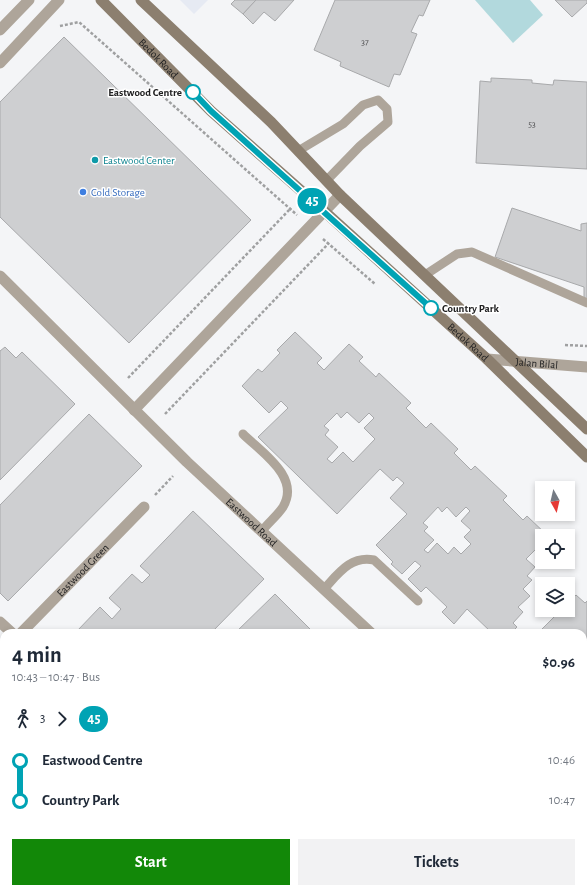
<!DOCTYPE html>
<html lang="en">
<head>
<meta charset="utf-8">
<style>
  body { margin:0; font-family:"Alegreya Sans",sans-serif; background:#f2f2f3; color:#1f2937; height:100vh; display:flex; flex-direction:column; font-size:15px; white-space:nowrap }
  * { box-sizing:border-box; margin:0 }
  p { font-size:13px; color:#747a83 }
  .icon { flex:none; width:22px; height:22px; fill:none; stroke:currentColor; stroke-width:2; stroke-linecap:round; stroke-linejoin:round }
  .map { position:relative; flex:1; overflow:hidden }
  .drawer { position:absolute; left:0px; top:629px; width:587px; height:264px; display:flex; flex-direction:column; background:#fff; border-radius:12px 12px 0 0; box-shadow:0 2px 6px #0003 }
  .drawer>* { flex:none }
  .badge { padding:0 8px; border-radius:13px; font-size:14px; line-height:26px }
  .needle { width:26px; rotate:172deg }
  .controls { position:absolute; left:535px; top:481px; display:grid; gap:8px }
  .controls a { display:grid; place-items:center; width:40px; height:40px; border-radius:0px; background:#fff; box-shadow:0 2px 6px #0003; font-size:20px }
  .map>.badge { position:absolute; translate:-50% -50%; box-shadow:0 0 0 2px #fff }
  .legs { display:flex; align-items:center; gap:6px; height:44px; padding:0 12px; font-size:13px }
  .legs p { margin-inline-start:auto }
  .headline { display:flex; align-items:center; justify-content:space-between; height:68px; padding:0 12px }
  h1 { font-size:22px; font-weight:700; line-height:30px }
  .action { display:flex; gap:8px; margin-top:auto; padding:8px 12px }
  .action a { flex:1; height:46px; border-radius:0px; background:#128808; color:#fff; font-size:16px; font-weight:700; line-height:46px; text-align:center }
  .action a+a { background:#f2f2f3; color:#1f2937 }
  ul { padding:0 12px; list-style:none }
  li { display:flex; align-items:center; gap:14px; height:40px; font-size:15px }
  li i { display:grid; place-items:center; width:6px; height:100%; margin:0 5px; background:currentColor }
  li i::after { content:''; width:10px; height:10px; margin:-5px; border:3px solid; border-radius:50%; background:#fff }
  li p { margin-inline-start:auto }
  li:first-child i { background:linear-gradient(#0000 50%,currentColor 0) }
  li:last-child i { background:linear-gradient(currentColor 50%,#0000 0) }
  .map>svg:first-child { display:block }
</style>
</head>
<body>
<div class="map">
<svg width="587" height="893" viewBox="0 0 587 893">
  <rect width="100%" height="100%" fill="#f4f5f7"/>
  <polygon fill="#e6eaf3" points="180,0 208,0 194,14"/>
  <polygon fill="#b2d9dd" points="475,0 530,0 543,15 513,43"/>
  <g fill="#cecfd1" stroke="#a8a9ab" fill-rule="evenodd">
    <polygon points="235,0 256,0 243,14 231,4"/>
    <polygon points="256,0 294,0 275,21 264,12 253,24 243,14"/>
    <polygon points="335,0 430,0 423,16 419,15 411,32 417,34 400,75 394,74 389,87 340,66 341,62 314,50"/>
    <polygon points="555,0 587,0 587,3 572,17"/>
    <polygon points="64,37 251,220 129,343 0,217 0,102"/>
    <polygon points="491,78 532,80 532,83 553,85 554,80 587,82 587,169 476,163 480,81 491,82"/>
    <polygon points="512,208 581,231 581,224 587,223 587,300 584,301 584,287 495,257"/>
    <path d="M295,332l27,26 -5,5 7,7 25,-26 14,13 -4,4 17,16 3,-4 32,30 -5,5 20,20 5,-5 27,26 -4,4 17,17 4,-4 32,30 -4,4 20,20 4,-4 21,20h-6v7l-16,16 9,8 -8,9 5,4 -9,9 7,7 -12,11 5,5 -10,11 4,4 -6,6h-19l-25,-24 -13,15 -12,-12 5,-5 -21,-20 -5,5 -13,-13 13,-13 -6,-5 -13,13 -11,-10 2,-2 -17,-17 31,-31 -17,-16 14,-15 -7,-6 -4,4 -13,-12 -43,45 -79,-77 30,-29 -7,-7 -12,12 -27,-27 16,-17 4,3 18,-19 -3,-3zM347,412l12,11 10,-10 5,5 -10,10 11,11 -22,23 -10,-10 -11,11 -5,-4 11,-12 -13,-12 4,-5 -5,-4 13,-13 4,5zM438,507l4,5 5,-5 9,10 10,-10 4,4 -9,10 10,9 -7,7 7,7 -10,10 -7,-7 -6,7 -11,-11 -9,10 -4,-3 10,-10 -10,-9 4,-4 -5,-4z"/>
    <polygon points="5,347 16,358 22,352 75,404 0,480 0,351"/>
    <polygon points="89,414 142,466 8,601 0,593 0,505"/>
    <polygon points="193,511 264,579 211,633 79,633 77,631 100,607 112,619 121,609 109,598 132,574 142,583 150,575 140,566"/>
    <polygon points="275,594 314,633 235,633"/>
    <polygon points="576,595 585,603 587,601 587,646 583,650 583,633 538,633 561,610 568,610 568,603"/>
    <polygon points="583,689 587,693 587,708 583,712"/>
    <polygon points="4,724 4,774 0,770 0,728"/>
    <polygon points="587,727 587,790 583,787 583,732"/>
    <polygon points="4,875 4,889 53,889 57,893 0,893 0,879"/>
    <polygon points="201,889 246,889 251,893 197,893"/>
    <polygon points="262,889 334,889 335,891 333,893 266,893"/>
    <polygon points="349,889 408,889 404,893 346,893"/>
    <polygon points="427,889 481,889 477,893 430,893"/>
  </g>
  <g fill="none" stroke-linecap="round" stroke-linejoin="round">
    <g stroke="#9fa0a1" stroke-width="2.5" stroke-dasharray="3 2" stroke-linecap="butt">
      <polyline points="60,26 79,22 297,215"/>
      <polyline points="323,239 375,284"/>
      <polyline points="565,345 587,346"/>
      <polyline points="128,378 291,208"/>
      <polyline points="165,414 329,243"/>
      <polyline points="155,495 173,476"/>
    </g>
    <g stroke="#aea59a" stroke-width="9">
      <polyline points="298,151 343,124 363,105 378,100 387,109 388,122 360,146 326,181"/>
      <polyline points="425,275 457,254 472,252 587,303"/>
      <path d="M243,434c18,18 58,43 40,73 -6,9 -15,16 -21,24"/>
      <path d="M324,589c14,-15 27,-34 50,-29l44,41"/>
    </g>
    <g stroke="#aea59a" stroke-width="11">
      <polyline points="0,30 29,0"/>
      <polyline points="0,63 59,0"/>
      <path id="s1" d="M0,276l187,186 184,171"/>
      <path id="s2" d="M487,359l100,8"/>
      <polyline points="134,410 340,195"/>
      <polyline points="0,622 12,633"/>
      <path id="s3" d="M21,633l123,-126"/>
      <polyline points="0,655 4,651"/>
      <polyline points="0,797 4,801"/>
      <polyline points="583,834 587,838"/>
      <polyline points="95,889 99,893"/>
      <polyline points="139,893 143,889"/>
      <polyline points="514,893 518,889"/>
    </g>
    <g stroke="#8c7f6f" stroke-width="11">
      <path id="s4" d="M101,0l110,111 113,100 163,148 100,98"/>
      <polyline points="141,0 271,122 340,195 587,429"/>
    </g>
  </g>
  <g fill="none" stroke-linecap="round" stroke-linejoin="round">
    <defs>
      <polyline id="line-1" points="193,92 211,111 431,308"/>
    </defs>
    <use href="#line-1" stroke="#fff" stroke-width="9"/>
    <use href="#line-1" stroke="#00a3b4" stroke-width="6"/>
  </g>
  <g fill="#fff" stroke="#00a3b4" stroke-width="2">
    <circle cx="193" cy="92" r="7"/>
    <circle cx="431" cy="308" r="7"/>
  </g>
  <circle fill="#0f9aa8" stroke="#fff" stroke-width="1.5" cx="95" cy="160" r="4"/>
  <circle fill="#3f7fe0" stroke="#fff" stroke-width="1.5" cx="83" cy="192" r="4"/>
  <g text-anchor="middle" stroke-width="3" stroke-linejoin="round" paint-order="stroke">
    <g font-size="9" fill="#4c4c4e">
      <text x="365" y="45">37</text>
      <text x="532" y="127">53</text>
    </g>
    <g font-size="11" fill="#212122" stroke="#fff">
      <text dy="4" stroke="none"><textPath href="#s4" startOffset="82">Bedok Road</textPath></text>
      <text dy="4" stroke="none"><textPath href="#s4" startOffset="502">Bedok Road</textPath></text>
      <text dy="4" stroke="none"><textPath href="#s2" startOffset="50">Jalan Bilal</textPath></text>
      <text dy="4" stroke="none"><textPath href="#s1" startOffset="352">Eastwood Road</textPath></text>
      <text dy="4" stroke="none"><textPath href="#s3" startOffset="88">Eastwood Green</textPath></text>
    </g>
    <g font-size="11" font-weight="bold" fill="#212122" stroke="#fff" text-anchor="end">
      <text x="182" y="96">Eastwood Centre</text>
      <text x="442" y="312" text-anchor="start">Country Park</text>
    </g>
    <g font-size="11" fill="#0d838f" stroke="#fff" text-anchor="start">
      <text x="103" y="164">Eastwood Center</text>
    </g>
    <g font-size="11" fill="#366cbe" stroke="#fff" text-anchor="start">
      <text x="91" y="196">Cold Storage</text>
    </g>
  </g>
</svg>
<div class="controls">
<a><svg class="needle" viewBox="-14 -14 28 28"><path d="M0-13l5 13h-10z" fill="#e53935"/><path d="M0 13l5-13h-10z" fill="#747a83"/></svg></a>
<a><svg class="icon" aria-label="locate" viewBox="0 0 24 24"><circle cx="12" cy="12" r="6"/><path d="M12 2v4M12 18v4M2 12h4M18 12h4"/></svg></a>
<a><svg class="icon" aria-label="layers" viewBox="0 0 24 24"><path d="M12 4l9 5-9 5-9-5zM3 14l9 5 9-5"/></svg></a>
</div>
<b class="badge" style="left:312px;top:201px;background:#00a3b4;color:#fff">45</b>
<section class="drawer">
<div class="headline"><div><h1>4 min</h1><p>10:43 – 10:47 · Bus</p></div><b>$0.96</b></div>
<div class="legs"><svg class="icon" aria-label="walk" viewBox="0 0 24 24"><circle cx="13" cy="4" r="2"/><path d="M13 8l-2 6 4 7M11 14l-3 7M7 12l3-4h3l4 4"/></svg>3<svg class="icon" aria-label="forward" viewBox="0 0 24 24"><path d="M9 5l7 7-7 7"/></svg><b class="badge" style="background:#00a3b4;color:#fff">45</b></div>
<ul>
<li><i style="color:#00a3b4"></i><b>Eastwood Centre</b><p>10:46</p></li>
<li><i style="color:#00a3b4"></i><b>Country Park</b><p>10:47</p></li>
</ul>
<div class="action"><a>Start</a><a>Tickets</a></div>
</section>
</div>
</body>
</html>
